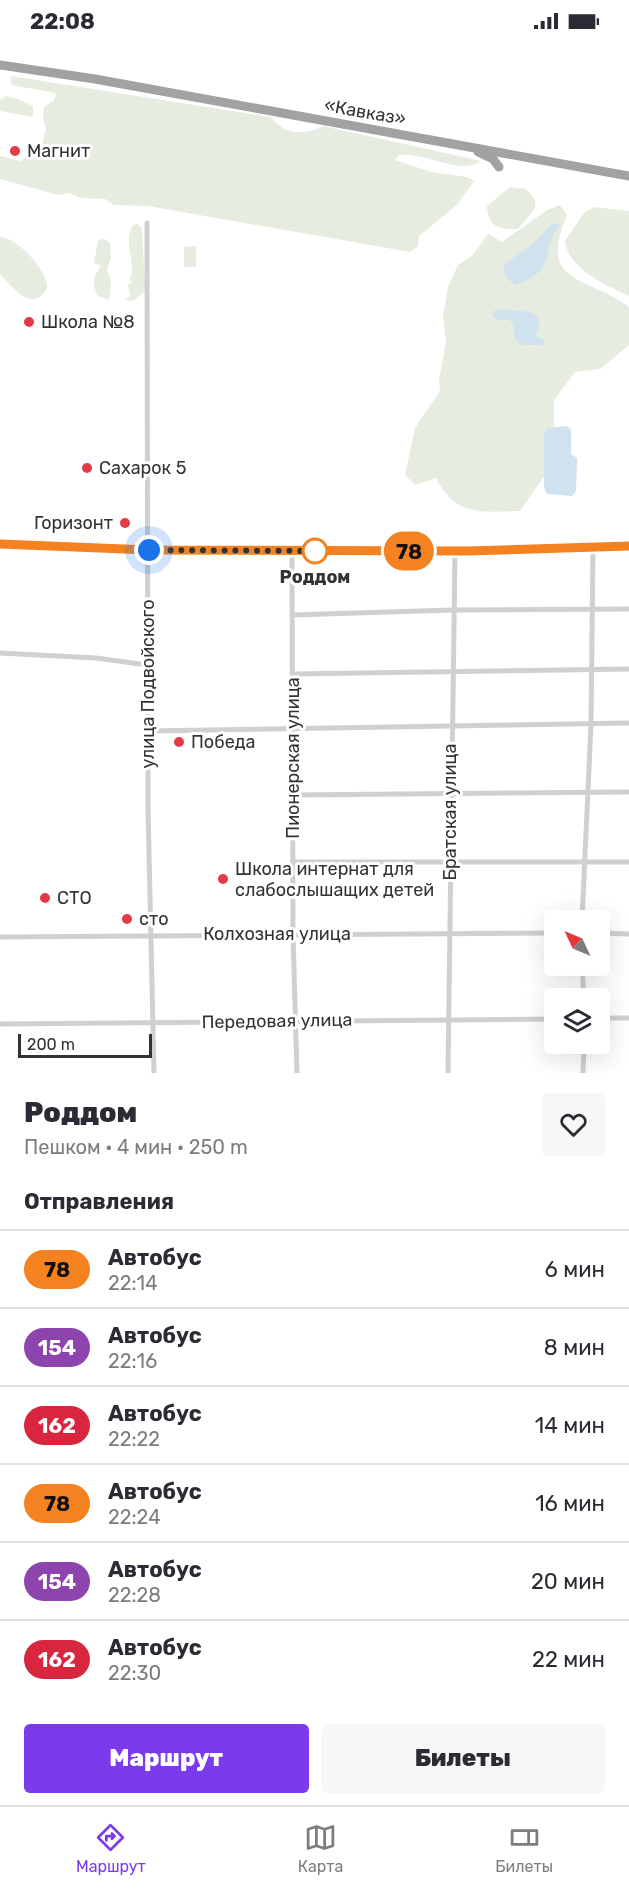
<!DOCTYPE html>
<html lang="ru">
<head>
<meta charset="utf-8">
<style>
  body { margin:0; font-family:Rubik,sans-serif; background:#f7f7f7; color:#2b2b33; height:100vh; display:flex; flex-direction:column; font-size:22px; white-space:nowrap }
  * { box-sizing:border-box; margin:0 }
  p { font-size:20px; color:#7c7c81 }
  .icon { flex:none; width:33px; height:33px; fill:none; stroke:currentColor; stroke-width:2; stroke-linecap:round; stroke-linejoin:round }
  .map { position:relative; height:1031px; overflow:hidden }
  .panel { display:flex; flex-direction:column; background:#fff; flex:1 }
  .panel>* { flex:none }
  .badge { padding:0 12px; border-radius:20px; font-size:21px; line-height:39px }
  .needle { width:39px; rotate:314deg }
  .buttons { position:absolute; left:544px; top:868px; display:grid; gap:12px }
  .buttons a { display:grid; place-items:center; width:66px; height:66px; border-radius:6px; background:#fff; box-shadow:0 6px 24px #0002; font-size:30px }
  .scale { position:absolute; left:18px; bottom:15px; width:134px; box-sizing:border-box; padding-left:6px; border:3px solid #333; border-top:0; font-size:16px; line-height:21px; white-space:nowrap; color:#333; -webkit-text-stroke:4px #fff; paint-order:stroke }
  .you { position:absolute; width:30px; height:30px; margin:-15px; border:4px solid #fff; border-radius:50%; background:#1a73e8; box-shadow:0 0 0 9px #1a73e833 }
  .map>.badge { position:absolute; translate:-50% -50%; box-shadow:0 0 0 3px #fff }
  h2 { padding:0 24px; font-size:22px; line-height:54px }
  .round { display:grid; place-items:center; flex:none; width:63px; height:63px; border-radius:6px; background:#f7f7f7 }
  .headline { display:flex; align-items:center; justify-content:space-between; height:102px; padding:0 24px }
  h1 { font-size:28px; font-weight:800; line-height:45px }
  .cta { display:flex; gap:12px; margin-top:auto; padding:12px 24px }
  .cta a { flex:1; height:69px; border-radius:6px; background:#7c3aed; color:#fff; font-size:24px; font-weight:800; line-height:69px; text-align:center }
  .cta a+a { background:#f7f7f7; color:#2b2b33 }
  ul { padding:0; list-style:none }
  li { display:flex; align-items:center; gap:18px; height:78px; padding:0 24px; border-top:2px solid #e1e1e2 }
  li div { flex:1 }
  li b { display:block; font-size:22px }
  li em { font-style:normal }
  li .badge { min-width:66px; font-weight:700; text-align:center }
  .status { display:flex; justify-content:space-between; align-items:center; height:42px; padding:0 30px; background:#fff; direction:ltr }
  .status svg { height:16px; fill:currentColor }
  .dock { display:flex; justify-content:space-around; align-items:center; height:84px; border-top:2px solid #e1e1e2; background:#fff; font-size:16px; color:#7c7c81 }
  .dock a { display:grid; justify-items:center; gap:3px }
  .dock .active { color:#7c3aed }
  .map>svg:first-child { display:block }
</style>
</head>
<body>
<div class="status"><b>22:08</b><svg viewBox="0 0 49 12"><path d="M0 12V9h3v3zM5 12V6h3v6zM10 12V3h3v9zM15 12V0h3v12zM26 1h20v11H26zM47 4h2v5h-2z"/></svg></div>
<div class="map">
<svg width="629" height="1031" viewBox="0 0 629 1031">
  <rect width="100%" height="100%" fill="#fff"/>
  <g fill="#e6ecdf">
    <path d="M11,34l260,41c13,18 33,19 52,9l158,35c-22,15 -54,-9 -82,-6l-4,5 36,12 36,5 7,4 -17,24 -38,31 -1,10 -8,6 -262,-46 -34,-1 -9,-6 -24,-1 -12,-5 -11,2 -58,-16v-23l21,5 21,-17 4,-16 -3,-9 1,-12 10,-7 2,-7 -45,-8z"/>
    <polygon points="6,54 18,57 33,64 33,75 0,69 0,58"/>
    <path d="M510,145l16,2 9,11v8l-17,21c-18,1 -30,-2 -31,-23z"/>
    <path d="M560,163l7,10c-30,70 19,60 62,92v38l-29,24 -25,3 -21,28v62l-34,49c-39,1 -64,6 -84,-33l-21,7 -10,-10 10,-47 25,-37 -1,-11 7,-38 -3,-25 5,-30 10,-22 14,-9 16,-22 14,8 45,-32z"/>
    <path d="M594,165l35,4v85c-24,-12 -60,-26 -64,-55l19,-28z"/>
    <path d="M137,182l5,4 3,55v8l-12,10 -8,-1 5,-4 -2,-12h4l-2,-5c7,-17 -8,-38 3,-54z"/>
    <path d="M0,195c16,-1 49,35 47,51 -14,27 -35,-1 -47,-14z"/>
    <path d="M103,196l7,5 1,15 -4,11 4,14 -2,17 -11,-4c-7,-12 -4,-21 3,-30l-7,-3 4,-22z"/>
    <polygon points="196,204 196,225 184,225 184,205"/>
  </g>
  <g fill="#cfe2ee">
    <path d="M556,181l4,2c-22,28 -2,46 -45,60l-10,-9 -2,-9c10,-11 24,-17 35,-28 7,-6 8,-13 18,-16z"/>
    <path d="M507,267c19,5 40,-3 29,27l9,5 -3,4h-21l-6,-7 -2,-15 -5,-4 -8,2 -7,-4v-6z"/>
    <polygon points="567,384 571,388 571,412 577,416 576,449 572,454 547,452 544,446 544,391 548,386"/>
  </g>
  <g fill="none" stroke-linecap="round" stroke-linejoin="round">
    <g stroke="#d0d0d0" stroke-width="5">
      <polyline points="147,181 148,767 154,1031"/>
      <polyline points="292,509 293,892 297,1031"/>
      <polyline points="292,573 452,568 629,567"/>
      <polyline points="0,611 96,616 147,623"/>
      <polyline points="293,632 629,627"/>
      <polyline points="147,689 629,681"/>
      <polyline points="292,753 629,750"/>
      <polyline points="294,820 629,820"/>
      <polyline points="582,879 591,682 593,505"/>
      <polyline points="600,891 629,892"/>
      <polyline points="0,895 555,891"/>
      <polyline points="582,924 584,957"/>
      <polyline points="600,976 629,976"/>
      <polyline points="0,982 555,977"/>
      <polyline points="448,1031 455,509"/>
      <polyline points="583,1031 584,1002"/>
    </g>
    <polyline stroke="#bdbdbd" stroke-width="8" points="0,502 149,508 468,509 629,504"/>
    <g stroke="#a2a2a2" stroke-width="9">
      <polyline points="0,23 95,37 629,134"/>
      <polyline points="478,110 493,117 499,125"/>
    </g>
  </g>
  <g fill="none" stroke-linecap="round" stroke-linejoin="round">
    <defs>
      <polyline id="line" points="0,502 149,508 468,509 629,504"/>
    </defs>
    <use href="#line" stroke="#fff" stroke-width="14"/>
    <use href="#line" stroke="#f58220" stroke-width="9"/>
    <polyline stroke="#333" stroke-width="6" stroke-dasharray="0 10.8" points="149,508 315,509"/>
  </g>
  <g fill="#e63946" stroke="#fff" stroke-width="2">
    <circle cx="15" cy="109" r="6"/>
    <circle cx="29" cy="280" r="6"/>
    <circle cx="87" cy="426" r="6"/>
    <circle cx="125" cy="481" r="6"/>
    <circle cx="179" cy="700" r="6"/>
    <circle cx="223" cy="837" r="6"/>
    <circle cx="45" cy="856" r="6"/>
    <circle cx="127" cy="877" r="6"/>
  </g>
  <circle fill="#fff" stroke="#f58220" stroke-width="3" cx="315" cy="509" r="12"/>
  <g text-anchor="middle" stroke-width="6" stroke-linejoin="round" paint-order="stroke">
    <g font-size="18" fill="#333" stroke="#fff">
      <text transform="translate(365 70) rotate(10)" y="6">«Кавказ»</text>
      <text transform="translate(148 642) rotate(-90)" y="6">улица Подвойского</text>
      <text transform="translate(293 716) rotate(-90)" y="6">Пионерская улица</text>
      <text transform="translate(450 770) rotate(-90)" y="6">Братская улица</text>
      <text x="277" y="898">Колхозная улица</text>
      <text transform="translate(277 979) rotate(-1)" y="6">Передовая улица</text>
    </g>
    <g font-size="18" fill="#333" stroke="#fff" text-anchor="start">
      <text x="27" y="115">Магнит</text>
      <text x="41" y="286">Школа №8</text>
      <text x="99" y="432">Сахарок 5</text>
      <text x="113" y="487" text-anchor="end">Горизонт</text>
      <text x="191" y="706">Победа</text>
      <text x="235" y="833">Школа интернат для<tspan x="235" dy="21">слабослышащих детей</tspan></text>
      <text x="57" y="862">СТО</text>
      <text x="139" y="883">сто</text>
    </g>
    <g font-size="18" font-weight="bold" fill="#333" stroke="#fff">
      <text x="315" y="541">Роддом</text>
    </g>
  </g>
</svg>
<div class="buttons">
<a><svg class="needle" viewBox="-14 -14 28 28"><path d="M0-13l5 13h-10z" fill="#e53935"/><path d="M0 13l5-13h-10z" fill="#7c7c81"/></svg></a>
<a><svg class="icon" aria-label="layers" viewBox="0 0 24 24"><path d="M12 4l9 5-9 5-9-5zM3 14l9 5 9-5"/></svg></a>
</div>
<div class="scale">200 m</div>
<div class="you" style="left:149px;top:508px"></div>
<b class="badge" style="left:409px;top:509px;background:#f58220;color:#111">78</b>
</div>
<section class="panel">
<div class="headline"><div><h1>Роддом</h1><p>Пешком · 4 мин · 250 m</p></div><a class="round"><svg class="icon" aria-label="heart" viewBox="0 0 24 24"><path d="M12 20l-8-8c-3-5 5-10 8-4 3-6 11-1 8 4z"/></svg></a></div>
<h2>Отправления</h2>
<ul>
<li><span class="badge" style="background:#f58220;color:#111">78</span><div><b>Автобус</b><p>22:14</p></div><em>6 мин</em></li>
<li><span class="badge" style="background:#8e44ad;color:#fff">154</span><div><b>Автобус</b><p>22:16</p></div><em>8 мин</em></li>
<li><span class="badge" style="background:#d7263d;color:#fff">162</span><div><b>Автобус</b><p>22:22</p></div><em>14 мин</em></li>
<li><span class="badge" style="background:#f58220;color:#111">78</span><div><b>Автобус</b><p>22:24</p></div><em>16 мин</em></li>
<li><span class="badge" style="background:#8e44ad;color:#fff">154</span><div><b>Автобус</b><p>22:28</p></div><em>20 мин</em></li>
<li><span class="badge" style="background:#d7263d;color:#fff">162</span><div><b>Автобус</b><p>22:30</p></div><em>22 мин</em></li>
</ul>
<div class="cta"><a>Маршрут</a><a>Билеты</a></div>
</section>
<nav class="dock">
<a class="active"><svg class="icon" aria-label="directions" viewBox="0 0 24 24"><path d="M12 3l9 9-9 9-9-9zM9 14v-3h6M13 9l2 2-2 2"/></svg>Маршрут</a>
<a><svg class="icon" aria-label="map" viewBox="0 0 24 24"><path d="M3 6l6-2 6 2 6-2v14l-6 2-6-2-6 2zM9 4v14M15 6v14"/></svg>Карта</a>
<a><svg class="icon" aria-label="tickets" viewBox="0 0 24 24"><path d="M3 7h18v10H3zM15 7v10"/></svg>Билеты</a>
</nav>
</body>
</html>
